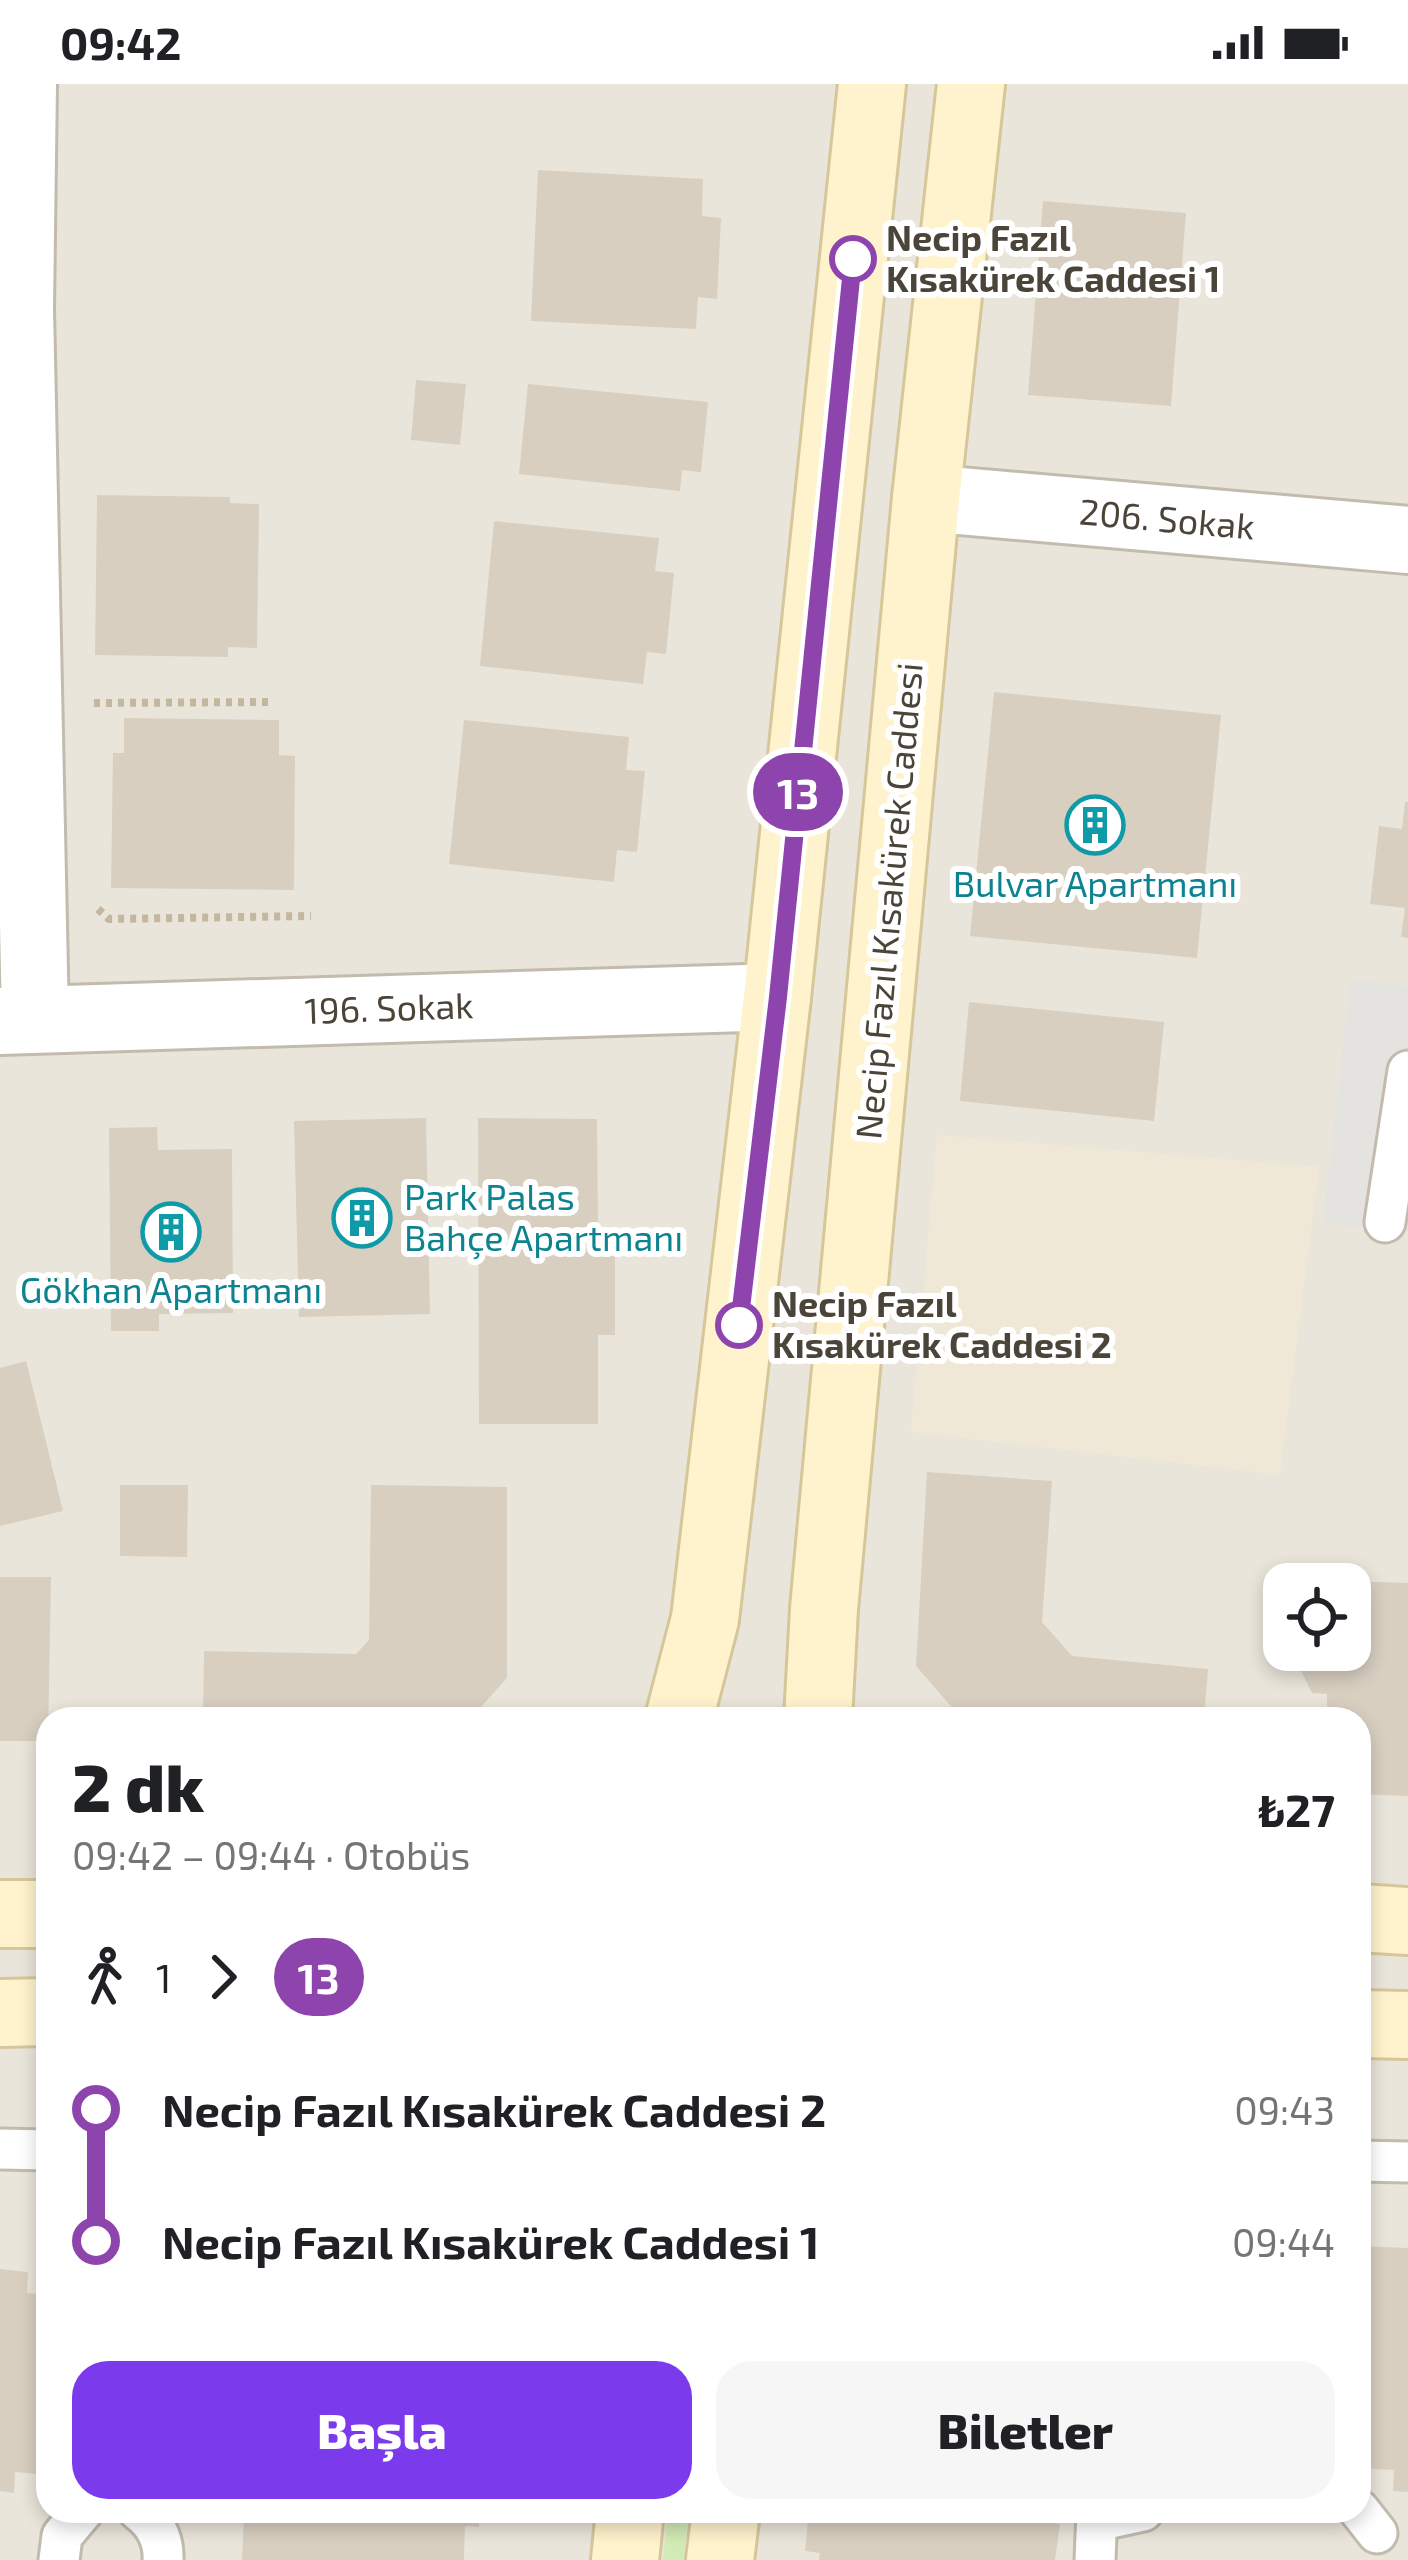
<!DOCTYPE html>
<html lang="tr">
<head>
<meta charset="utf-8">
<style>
  body { margin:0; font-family:"Exo 2",sans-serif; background:#f6f6f6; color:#202124; height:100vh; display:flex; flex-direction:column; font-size:45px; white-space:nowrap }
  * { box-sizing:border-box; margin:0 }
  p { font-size:39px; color:#757577 }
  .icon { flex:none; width:66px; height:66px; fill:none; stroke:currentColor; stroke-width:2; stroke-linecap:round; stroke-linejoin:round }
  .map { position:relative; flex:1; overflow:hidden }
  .panel { position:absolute; left:36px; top:1623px; width:1335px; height:816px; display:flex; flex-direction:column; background:#fff; border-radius:36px; box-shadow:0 6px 18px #0003 }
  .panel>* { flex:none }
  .badge { padding:0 24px; border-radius:39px; font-size:42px; line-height:78px }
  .fabs { position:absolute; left:1263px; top:1479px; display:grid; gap:24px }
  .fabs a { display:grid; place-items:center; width:108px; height:108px; border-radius:24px; background:#fff; box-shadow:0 6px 18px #0003; font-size:60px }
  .map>.badge { position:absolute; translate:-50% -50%; box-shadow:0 0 0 6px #fff }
  .legs { display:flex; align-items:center; gap:18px; height:132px; padding:0 36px; font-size:39px }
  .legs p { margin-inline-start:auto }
  .overview { display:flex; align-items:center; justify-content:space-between; height:204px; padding:0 36px }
  h1 { font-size:66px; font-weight:800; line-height:90px }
  .button { display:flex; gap:24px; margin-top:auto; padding:24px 36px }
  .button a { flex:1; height:138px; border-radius:36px; background:#7c3aed; color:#fff; font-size:48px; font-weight:800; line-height:138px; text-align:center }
  .button a+a { background:#f6f6f6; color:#202124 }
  ul { padding:0 36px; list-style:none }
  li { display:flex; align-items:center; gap:42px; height:132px; font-size:45px }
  li i { display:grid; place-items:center; width:18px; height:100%; margin:0 15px; background:currentColor }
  li i::after { content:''; width:30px; height:30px; margin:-15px; border:9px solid; border-radius:50%; background:#fff }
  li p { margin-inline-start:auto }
  li:first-child i { background:linear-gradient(#0000 50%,currentColor 0) }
  li:last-child i { background:linear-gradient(currentColor 50%,#0000 0) }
  .status { display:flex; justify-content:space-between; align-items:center; height:84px; padding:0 60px; background:#fff; direction:ltr }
  .status svg { height:33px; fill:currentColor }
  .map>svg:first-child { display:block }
</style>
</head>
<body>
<div class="status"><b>09:42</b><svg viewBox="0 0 49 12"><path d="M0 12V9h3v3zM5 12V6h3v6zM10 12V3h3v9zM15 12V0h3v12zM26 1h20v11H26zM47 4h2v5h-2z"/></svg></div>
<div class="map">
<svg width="1408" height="2476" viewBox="0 0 1408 2476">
  <rect width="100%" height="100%" fill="#f6f3ec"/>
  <path fill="#eae5da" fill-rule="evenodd" d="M0,0h1408v2476h-1408zM1284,1500h66v66h-66zM48,1635h1311v792h-1311z"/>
  <polygon fill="#efe8d6" points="937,1051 1319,1083 1280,1391 911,1348"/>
  <polygon fill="#d2eab5" points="668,2427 689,2427 683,2476 663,2476"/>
  <polygon fill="#e5e3e0" points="1350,896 1408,902 1408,1148 1323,1139"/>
  <g fill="#d8cfc1">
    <polygon points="538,86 703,95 702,132 721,134 717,215 698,213 696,245 531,237"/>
    <polygon points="1043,117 1186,129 1171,322 1028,311"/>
    <polygon points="416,296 466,300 460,361 411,356"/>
    <polygon points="528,300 708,318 701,388 682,386 680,407 519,390"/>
    <polygon points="97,411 230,413 230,419 259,420 257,564 228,563 228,573 95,571"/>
    <polygon points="494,437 659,454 655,487 674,489 666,570 647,568 643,600 480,582"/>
    <polygon points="994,608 1221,631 1197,874 970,852"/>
    <polygon points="124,634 279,636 279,671 295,672 294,806 111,804 113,669 124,669"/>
    <polygon points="464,636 629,653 626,686 645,687 637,768 617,766 614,798 449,780"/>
    <polygon points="1405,718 1408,718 1408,854 1401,853 1405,824 1370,820 1379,742 1402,745"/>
    <polygon points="969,918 1164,938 1154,1037 960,1017"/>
    <polygon points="426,1034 430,1230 299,1233 294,1037"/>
    <polygon points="478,1034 597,1035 598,1146 615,1146 615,1251 598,1251 598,1340 479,1340"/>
    <polygon points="157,1043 158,1066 232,1065 233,1229 159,1230 159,1247 111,1247 109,1044"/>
    <polygon points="26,1277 63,1427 0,1442 0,1284"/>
    <polygon points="927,1388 1052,1397 1042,1538 1072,1572 1208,1585 1204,1635 962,1635 916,1582"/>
    <polygon points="120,1401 188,1401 187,1473 120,1472"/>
    <polygon points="371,1401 507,1403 507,1594 470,1635 203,1635 204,1567 356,1570 369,1556"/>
    <polygon points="0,1493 51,1493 48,1657 0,1657"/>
    <polygon points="1350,1497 1408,1499 1408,1712 1359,1710 1359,1635 1327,1635 1327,1610 1312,1609 1298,1581 1298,1566 1350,1566"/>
    <polygon points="1359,2162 1408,2164 1408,2408 1393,2407 1394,2386 1359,2384"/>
    <polygon points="0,2185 28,2188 27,2209 48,2211 48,2391 15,2388 14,2409 0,2407"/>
    <polygon points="230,2427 479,2427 479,2443 465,2442 464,2476 242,2476 244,2434 229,2433"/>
    <polygon points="809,2427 1047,2427 1046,2438 1060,2440 1055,2476 819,2476 820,2469 805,2467"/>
  </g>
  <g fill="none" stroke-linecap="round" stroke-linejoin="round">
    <defs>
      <g id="lane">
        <polyline points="1385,1138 1408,987"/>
        <polyline points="0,2065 48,2066"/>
        <polyline points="1359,2077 1408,2078"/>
        <polyline points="1359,2426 1377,2449"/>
        <path d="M139,2427c16,12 25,28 24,49"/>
        <polyline points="1097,2437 1143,2427"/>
        <polyline points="59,2476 62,2452 83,2427"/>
        <polyline points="1095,2476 1097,2427"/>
      </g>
      <g id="street">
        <polyline points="23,0 20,225 35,935"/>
        <polyline points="926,414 1408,456"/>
        <polyline points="0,937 777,913"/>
      </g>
      <g id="secondary">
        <polyline points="679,1635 705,1535 777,913 872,0"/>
        <polyline points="818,1635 824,1525 926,414 971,0"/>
        <polyline points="0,1830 48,1830"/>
        <polyline points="1359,1834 1408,1837"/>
        <polyline points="0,1929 48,1928"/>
        <polyline points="1359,1940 1408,1941"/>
        <polyline points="625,2476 630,2427"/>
        <polyline points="720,2476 726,2427"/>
      </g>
    </defs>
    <use href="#lane" stroke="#c2bbae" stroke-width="45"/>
    <use href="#street" stroke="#c2bbae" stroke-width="72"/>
    <use href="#secondary" stroke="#d6c79b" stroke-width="72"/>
    <g stroke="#c4b79f" stroke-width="8" stroke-dasharray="6 6" stroke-linecap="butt">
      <polyline points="94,619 272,618"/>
      <polyline points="98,825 109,835 311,832"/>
    </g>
    <use href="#lane" stroke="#fff" stroke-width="39"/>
    <use href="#street" stroke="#fff" stroke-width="66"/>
    <use href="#secondary" stroke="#fff3cd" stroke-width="66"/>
  </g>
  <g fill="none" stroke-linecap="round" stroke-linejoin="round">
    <defs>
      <polyline id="line-1" points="739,1241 778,913 853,175"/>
    </defs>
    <use href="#line-1" stroke="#fff" stroke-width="27"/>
    <use href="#line-1" stroke="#8e44ad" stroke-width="18"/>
  </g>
  <defs>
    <symbol id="building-ring" viewBox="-11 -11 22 22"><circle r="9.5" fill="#fff" stroke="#0f9aa8" stroke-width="1.5"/><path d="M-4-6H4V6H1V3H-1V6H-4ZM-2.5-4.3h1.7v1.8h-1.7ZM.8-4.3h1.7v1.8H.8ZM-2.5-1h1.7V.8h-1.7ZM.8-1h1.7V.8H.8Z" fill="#0f9aa8"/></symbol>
  </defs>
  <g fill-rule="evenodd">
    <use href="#building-ring" x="1062" y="708" width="66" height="66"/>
    <use href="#building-ring" x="329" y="1101" width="66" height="66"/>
    <use href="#building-ring" x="138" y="1115" width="66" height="66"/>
  </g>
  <g fill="#fff" stroke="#8e44ad" stroke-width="6">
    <circle cx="853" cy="175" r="21"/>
    <circle cx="739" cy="1241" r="21"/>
  </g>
  <g text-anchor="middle" stroke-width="12" stroke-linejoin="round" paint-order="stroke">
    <g font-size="36" font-weight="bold" fill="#4b4439" stroke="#fff" text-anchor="start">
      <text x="886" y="167">Necip Fazıl<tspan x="886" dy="41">Kısakürek Caddesi 1</tspan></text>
      <text x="772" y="1233">Necip Fazıl<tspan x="772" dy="41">Kısakürek Caddesi 2</tspan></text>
    </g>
    <g font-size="36" fill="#4b4439" stroke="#fff">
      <text transform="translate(1167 435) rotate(5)" y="13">206. Sokak</text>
      <text transform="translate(889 817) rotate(-85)" y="13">Necip Fazıl Kısakürek Caddesi</text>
      <text transform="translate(389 924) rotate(-2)" y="13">196. Sokak</text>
    </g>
    <g font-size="36" fill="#0d838f" stroke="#fff">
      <text x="1095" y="813">Bulvar Apartmanı</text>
      <text x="404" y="1126" text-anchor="start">Park Palas<tspan x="404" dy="41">Bahçe Apartmanı</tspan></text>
      <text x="171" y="1219">Gökhan Apartmanı</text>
    </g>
  </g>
</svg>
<div class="fabs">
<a><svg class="icon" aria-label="locate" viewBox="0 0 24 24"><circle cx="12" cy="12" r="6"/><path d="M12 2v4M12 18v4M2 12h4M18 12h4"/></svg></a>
</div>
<b class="badge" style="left:798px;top:708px;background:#8e44ad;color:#fff">13</b>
<section class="panel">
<div class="overview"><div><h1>2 dk</h1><p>09:42 – 09:44 · Otobüs</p></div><b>₺27</b></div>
<div class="legs"><svg class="icon" aria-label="walk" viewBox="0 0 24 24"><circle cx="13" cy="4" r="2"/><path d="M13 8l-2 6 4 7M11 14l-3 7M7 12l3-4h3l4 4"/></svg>1<svg class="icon" aria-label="forward" viewBox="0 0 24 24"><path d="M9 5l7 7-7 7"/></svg><b class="badge" style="background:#8e44ad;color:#fff">13</b></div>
<ul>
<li><i style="color:#8e44ad"></i><b>Necip Fazıl Kısakürek Caddesi 2</b><p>09:43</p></li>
<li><i style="color:#8e44ad"></i><b>Necip Fazıl Kısakürek Caddesi 1</b><p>09:44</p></li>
</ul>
<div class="button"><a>Başla</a><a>Biletler</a></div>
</section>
</div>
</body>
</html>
